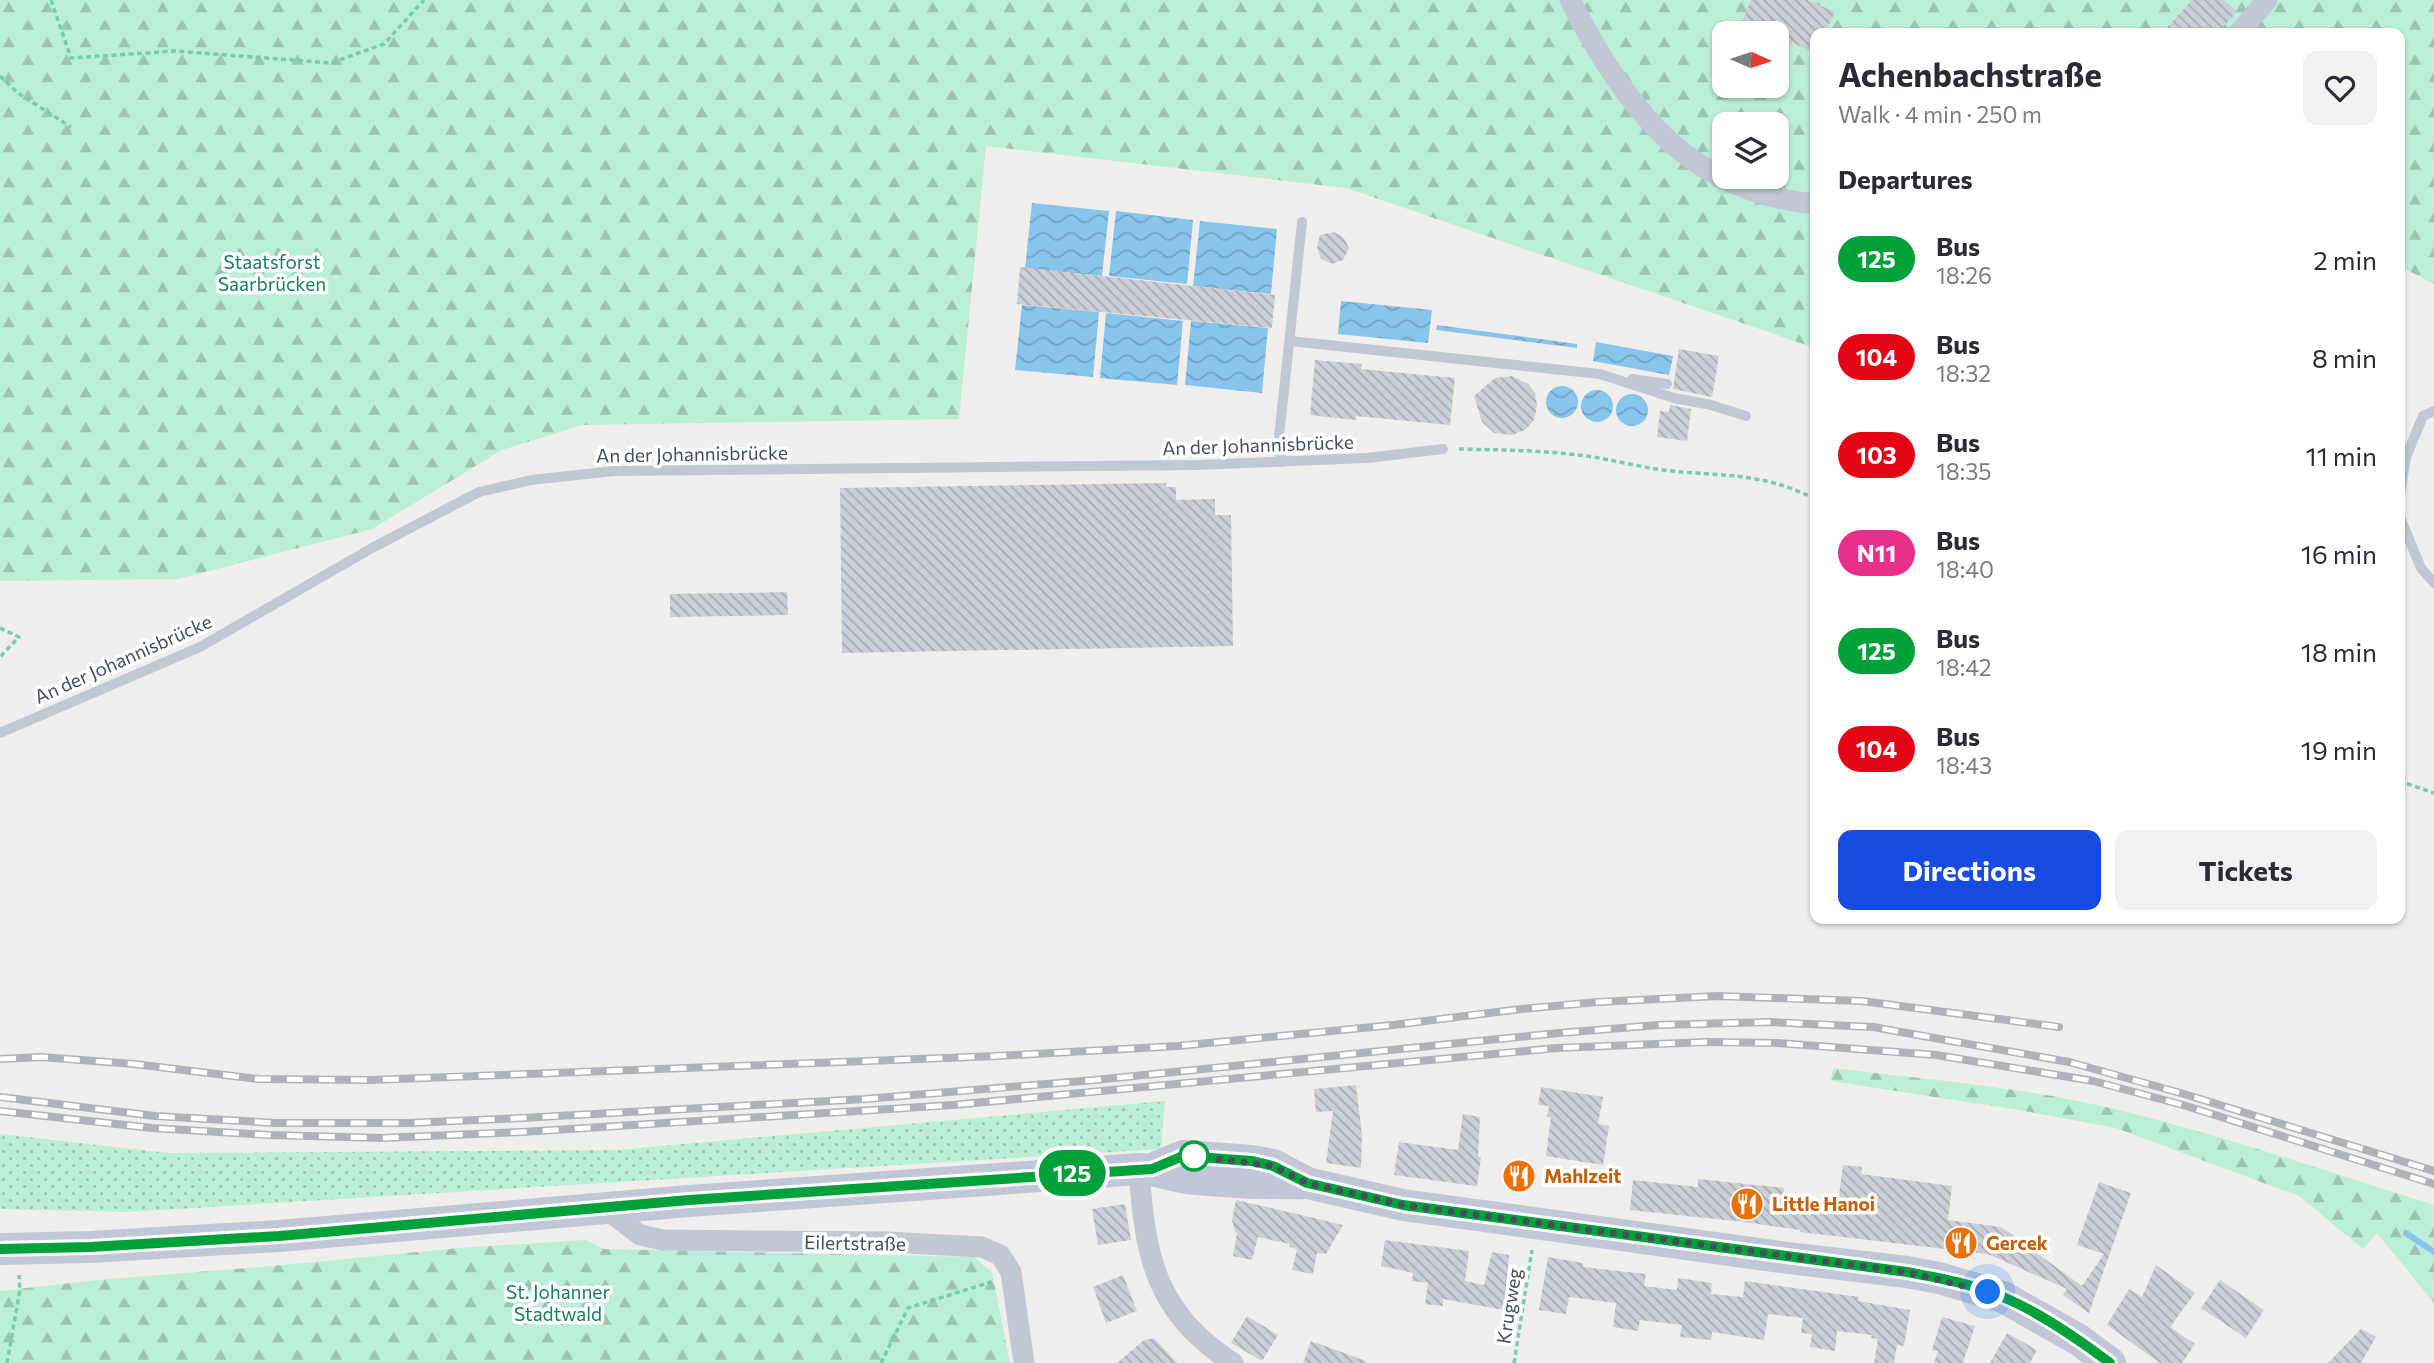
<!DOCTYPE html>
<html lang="en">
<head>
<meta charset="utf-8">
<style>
  body { margin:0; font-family:Commissioner,sans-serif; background:#f2f2f3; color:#2b2b33; height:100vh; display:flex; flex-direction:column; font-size:26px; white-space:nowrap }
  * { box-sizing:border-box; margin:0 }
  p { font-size:23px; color:#7c7c81 }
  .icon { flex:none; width:38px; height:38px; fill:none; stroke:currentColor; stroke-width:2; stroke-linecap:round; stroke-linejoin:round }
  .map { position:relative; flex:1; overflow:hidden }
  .side { position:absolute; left:1810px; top:28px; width:595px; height:896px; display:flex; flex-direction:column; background:#fff; border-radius:14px; box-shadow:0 2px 5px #0004 }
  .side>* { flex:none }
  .badge { padding:0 14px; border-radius:23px; font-size:24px; line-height:46px }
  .needle { width:46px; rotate:93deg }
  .buttons { position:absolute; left:1712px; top:21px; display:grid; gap:14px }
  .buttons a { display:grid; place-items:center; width:77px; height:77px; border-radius:14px; background:#fff; box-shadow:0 2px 5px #0004; font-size:35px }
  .you { position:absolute; width:35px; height:35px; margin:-18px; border:5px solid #fff; border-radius:50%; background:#1a73e8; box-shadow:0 0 0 10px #1a73e833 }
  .map>.badge { position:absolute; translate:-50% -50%; box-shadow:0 0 0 4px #fff }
  h2 { padding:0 28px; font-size:26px; line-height:63px }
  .round { display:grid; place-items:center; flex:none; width:74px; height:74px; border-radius:14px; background:#f2f2f3 }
  .head { display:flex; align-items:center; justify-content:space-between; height:119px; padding:0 28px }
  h1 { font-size:33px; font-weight:700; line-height:52px }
  .primary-button { display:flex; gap:14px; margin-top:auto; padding:14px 28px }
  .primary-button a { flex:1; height:80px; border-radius:14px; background:#174be2; color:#fff; font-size:28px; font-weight:700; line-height:80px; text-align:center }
  .primary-button a+a { background:#f2f2f3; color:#2b2b33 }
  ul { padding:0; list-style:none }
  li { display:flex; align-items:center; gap:21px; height:98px; padding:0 28px }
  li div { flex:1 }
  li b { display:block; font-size:26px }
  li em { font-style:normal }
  li .badge { min-width:77px; font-weight:700; text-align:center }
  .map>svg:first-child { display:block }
</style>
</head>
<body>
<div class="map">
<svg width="2434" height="1363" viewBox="0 0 2434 1363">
  <defs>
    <pattern id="grass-dots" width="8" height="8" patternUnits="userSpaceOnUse" patternTransform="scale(1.75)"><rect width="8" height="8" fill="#bcefd9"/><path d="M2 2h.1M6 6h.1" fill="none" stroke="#9bc4b3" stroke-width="1.8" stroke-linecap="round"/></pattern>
    <pattern id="forest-firs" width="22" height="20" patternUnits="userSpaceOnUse" patternTransform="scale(1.75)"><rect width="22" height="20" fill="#bcefd9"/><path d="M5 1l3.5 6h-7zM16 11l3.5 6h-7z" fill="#9bc4b3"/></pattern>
    <pattern id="water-waves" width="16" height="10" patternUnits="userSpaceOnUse" patternTransform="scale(1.75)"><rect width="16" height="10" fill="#88c5ec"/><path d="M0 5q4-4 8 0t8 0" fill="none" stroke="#71a2c2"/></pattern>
    <pattern id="building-back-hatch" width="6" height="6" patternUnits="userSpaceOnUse" patternTransform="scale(1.75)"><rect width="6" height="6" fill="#cdcfd6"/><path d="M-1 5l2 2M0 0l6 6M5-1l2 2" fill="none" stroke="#a8aab1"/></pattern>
  </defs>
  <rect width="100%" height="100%" fill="#f1efee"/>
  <polygon fill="url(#grass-dots)" points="1165,1101 1161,1149 127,1212 0,1209 0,1134 169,1153 617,1150"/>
  <g fill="url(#forest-firs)" fill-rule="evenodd">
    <path d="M0,0h2434v284l-35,-18v-233h-584v315l-469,-160 -360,-42 -27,273 -377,6 -80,25 -130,79 -194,50 -178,2zM1724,33h52v53h-52zM1724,124h52v53h-52z"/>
    <path d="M1833,1068c96,12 195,19 290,43 105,26 208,62 311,94v98l-57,-70 -14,16 -64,-53 -183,-68 -97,-18 -188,-29z"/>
    <polygon points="585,1240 604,1249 974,1257 992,1272 1010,1363 0,1363 0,1291 97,1280 284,1265 459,1248"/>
  </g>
  <g fill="url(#water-waves)">
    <polygon points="1032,203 1109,211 1102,276 1025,268"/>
    <polygon points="1116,211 1193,220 1187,284 1109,276"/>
    <polygon points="1200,221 1277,229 1271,294 1193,286"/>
    <polygon points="1341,301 1432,310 1428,343 1338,334"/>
    <polygon points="1022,305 1099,312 1093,377 1015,370"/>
    <polygon points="1106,313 1183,321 1177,385 1100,378"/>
    <polygon points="1191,321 1268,328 1262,393 1185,385"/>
    <polygon points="1437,325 1577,344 1577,348 1436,330"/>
    <polygon points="1596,342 1673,356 1669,375 1593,361"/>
    <circle cx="1562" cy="402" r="16"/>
    <circle cx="1597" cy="406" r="16"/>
    <circle cx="1632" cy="410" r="16"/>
  </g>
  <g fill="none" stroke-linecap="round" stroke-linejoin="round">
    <polyline stroke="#88c5ec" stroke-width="6" points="2406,1233 2434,1252"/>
  </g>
  <g fill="url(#building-back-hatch)">
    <polygon points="1751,0 1808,0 1835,12 1825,33 1815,33 1815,53 1791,42 1777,76 1776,33 1738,33"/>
    <polygon points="2192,0 2224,0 2237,12 2217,33 2162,33"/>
    <polygon points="1334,232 1344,238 1349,248 1343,260 1332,264 1321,259 1317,248 1320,235"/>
    <polygon points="1020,267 1275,295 1272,328 1017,304"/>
    <polygon points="1679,349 1719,356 1712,397 1673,389"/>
    <polygon points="1315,360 1362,364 1361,369 1455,378 1450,425 1356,416 1356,420 1310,415"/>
    <polygon points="1512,376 1528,384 1535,393 1537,406 1534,420 1525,430 1512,435 1494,433 1482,422 1474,396 1495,378"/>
    <polygon points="1670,405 1691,409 1687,441 1657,437 1660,411 1669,412"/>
    <polygon points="1166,483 1166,487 1176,487 1176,500 1215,499 1215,515 1231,515 1233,646 842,653 840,488"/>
    <polygon points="787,592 788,615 670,617 670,594"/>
    <polygon points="1356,1085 1362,1135 1361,1168 1326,1163 1333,1111 1316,1112 1314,1089"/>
    <polygon points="1541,1087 1603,1097 1598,1124 1609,1126 1603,1165 1546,1156 1551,1117 1547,1117 1549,1106 1538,1105"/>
    <polygon points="1463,1114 1480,1117 1478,1157 1481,1157 1477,1186 1394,1175 1399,1142 1458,1150"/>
    <polygon points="1843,1165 1862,1167 1861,1174 1952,1186 1948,1220 2001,1227 2082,1286 2104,1254 2077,1245 2099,1182 2131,1193 2089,1313 2063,1295 2067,1289 1988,1254 1800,1232 1800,1230 1744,1222 1630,1210 1633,1180 1698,1187 1698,1179 1784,1188 1783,1197 1838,1203"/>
    <polygon points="1236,1200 1297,1214 1343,1225 1326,1254 1317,1253 1313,1274 1302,1272 1292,1270 1297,1249 1289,1247 1290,1244 1258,1237 1252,1260 1233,1256 1237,1233 1235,1232 1232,1220"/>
    <polygon points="1125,1204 1131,1240 1098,1245 1092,1209"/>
    <polygon points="1385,1240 1469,1251 1465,1281 1484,1285 1492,1252 1509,1255 1504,1310 1443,1299 1443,1306 1425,1304 1428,1283 1412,1281 1413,1273 1381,1266"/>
    <polygon points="1548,1257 1583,1263 1583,1267 1646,1274 1644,1286 1677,1290 1678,1278 1712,1283 1711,1294 1743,1297 1745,1281 1859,1297 1858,1301 1910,1310 1904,1346 1897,1345 1894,1363 1874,1363 1878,1339 1871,1338 1872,1335 1837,1331 1835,1351 1810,1347 1812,1334 1801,1333 1803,1318 1768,1314 1764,1340 1712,1332 1711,1340 1680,1337 1682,1325 1657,1322 1640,1320 1638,1331 1613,1327 1616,1303 1569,1297 1566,1314 1539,1310"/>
    <polygon points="2156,1265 2195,1293 2170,1327 2195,1344 2182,1363 2160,1363 2107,1325 2129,1289 2142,1297"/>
    <polygon points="1123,1275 1137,1311 1106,1323 1093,1287"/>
    <polygon points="2220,1280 2264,1310 2246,1338 2201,1308"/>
    <polygon points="1247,1316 1278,1335 1262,1361 1231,1343"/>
    <polygon points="1942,1317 1975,1326 1963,1363 1934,1363 1938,1351 1932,1350"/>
    <polygon points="2361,1329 2376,1337 2361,1363 2328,1363"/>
    <polygon points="2007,1333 2037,1350 2030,1363 1990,1363"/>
    <polygon points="1154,1338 1177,1363 1117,1363 1144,1340"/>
    <polygon points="1311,1341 1366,1361 1366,1363 1303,1363"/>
  </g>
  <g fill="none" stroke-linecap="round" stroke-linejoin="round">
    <g stroke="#74cdb1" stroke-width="3.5" stroke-dasharray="5 3.5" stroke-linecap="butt">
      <polyline points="51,0 71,58 175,51 331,63 384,44 424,0"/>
      <polyline points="0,76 18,93 71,127"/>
      <path d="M1459,449c40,1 79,1 119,6 28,3 56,11 85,15 57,7 98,1 152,29"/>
      <polyline points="0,628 19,637 0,657"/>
      <polyline points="2399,781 2434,793"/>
      <polyline points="7,1363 20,1290 19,1275"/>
      <polyline points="881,1363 908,1308 991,1282"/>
      <polyline points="1514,1363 1532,1250"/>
    </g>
    <g stroke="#c1c8d3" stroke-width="10">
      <polyline points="1290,341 1600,374 1674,398 1711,405 1746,416"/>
      <polyline points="1632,379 1667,384"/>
      <polyline points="1281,462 1279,437 1302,222"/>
      <polyline points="2399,500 2406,457 2423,416 2434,411"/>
      <polyline points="2399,515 2421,568 2434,583"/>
      <polyline points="0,733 200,647 372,548 479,492 531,480 614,471 1197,465 1367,458 1443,449"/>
    </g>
    <g stroke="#c1c8d3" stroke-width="21">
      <path d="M1570,0c55,106 117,192 245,204"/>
      <polyline points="2239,33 2267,0"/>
      <path d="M1139,1169c6,88 16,143 94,194"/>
      <polyline points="606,1209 640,1235 663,1240 887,1242 982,1247 1000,1255 1011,1272 1024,1363"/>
    </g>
    <g stroke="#c1c7d7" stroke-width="32">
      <polyline points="1154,1168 1183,1156 1252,1161 1273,1165 1307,1183 1403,1205 1780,1257 1907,1272 1939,1278 2003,1297 2079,1340 2110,1363"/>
      <path d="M0,1249l90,-2 189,-11 410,-35 450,-32c17,0 31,7 48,9 40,4 80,6 120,5"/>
    </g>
    <defs>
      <g id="rail">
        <polyline points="0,1059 41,1057 134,1064 258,1079 370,1080 997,1056 1178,1046 1393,1025 1521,1009 1598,1002 1718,996 1862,1001 2059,1027"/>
        <polyline points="0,1097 155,1116 276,1123 409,1123 522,1118 865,1099 1095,1080 1559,1033 1659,1025 1770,1022 1873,1027 2069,1062 2184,1094 2434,1171"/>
        <polyline points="0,1111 152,1128 269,1135 382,1138 522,1132 953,1105 1557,1048 1707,1042 1777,1043 1936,1055 2093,1081 2183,1105 2434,1184"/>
      </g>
    </defs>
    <use href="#rail" stroke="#b0b2b9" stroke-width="8"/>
    <use href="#rail" stroke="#fff" stroke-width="5" stroke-dasharray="16" stroke-linecap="butt"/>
  </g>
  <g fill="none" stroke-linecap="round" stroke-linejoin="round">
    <defs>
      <path id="line" d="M0,1249l90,-2 189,-11 410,-36 463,-31 31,-13 69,5 21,5 34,17 96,22 504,67c32,6 66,12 96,25 38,16 74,41 107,66"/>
    </defs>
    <use href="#line" stroke="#fff" stroke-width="16"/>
    <use href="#line" stroke="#00a13a" stroke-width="10"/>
    <polyline stroke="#464e5c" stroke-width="7" stroke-dasharray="0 12.6" points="1194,1156 1273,1166 1307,1183 1403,1205 1907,1272 1988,1292"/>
  </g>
  <defs>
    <symbol id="restaurant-disc" viewBox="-11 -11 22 22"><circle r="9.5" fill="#e8710a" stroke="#fff"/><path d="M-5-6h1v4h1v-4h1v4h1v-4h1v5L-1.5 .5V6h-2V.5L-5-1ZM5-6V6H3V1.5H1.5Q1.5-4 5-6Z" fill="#fff"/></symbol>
  </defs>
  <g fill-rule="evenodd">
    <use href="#restaurant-disc" x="1500" y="1157" width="38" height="38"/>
    <use href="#restaurant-disc" x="1728" y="1185" width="38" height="38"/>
    <use href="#restaurant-disc" x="1942" y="1224" width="38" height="38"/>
  </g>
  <circle fill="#fff" stroke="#00a13a" stroke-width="3.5" cx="1194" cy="1156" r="14"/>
  <g text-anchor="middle" stroke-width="7" stroke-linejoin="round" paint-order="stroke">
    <g font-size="19" fill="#167e5d" stroke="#fff">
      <text x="272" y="269">Staatsforst<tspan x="272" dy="22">Saarbrücken</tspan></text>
      <text x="558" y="1299">St. Johanner<tspan x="558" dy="22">Stadtwald</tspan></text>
    </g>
    <g font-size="19" fill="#464e5c" stroke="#fff">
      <text transform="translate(1258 445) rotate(-2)" y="7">An der Johannisbrücke</text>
      <text transform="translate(692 454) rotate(-1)" y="7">An der Johannisbrücke</text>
      <text transform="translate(123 659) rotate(-24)" y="7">An der Johannisbrücke</text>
      <text transform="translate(855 1243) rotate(1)" y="7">Eilertstraße</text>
      <text transform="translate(1509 1306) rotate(-81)" y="7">Krugweg</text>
    </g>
    <g font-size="19" font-weight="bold" fill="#c56008" stroke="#fff" text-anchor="start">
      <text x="1544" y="1183">Mahlzeit</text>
      <text x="1772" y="1211">Little Hanoi</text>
      <text x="1986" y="1250">Gercek</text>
    </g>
  </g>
</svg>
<div class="buttons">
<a><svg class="needle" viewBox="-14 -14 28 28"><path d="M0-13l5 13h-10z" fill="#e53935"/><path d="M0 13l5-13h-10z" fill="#7c7c81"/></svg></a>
<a><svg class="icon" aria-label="layers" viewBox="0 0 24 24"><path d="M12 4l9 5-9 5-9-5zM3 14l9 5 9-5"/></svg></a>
</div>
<div class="you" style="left:1988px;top:1292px"></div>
<b class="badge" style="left:1072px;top:1173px;background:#00a13a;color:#fff">125</b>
<section class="side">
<div class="head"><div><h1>Achenbachstraße</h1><p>Walk · 4 min · 250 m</p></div><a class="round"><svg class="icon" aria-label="heart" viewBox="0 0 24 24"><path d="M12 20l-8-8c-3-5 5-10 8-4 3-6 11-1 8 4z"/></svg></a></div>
<h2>Departures</h2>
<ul>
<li><span class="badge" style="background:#00a13a;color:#fff">125</span><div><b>Bus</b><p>18:26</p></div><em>2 min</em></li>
<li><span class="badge" style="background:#e30513;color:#fff">104</span><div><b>Bus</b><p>18:32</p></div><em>8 min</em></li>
<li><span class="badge" style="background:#e30513;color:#fff">103</span><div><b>Bus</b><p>18:35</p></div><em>11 min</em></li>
<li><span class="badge" style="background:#e8308a;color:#fff">N11</span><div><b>Bus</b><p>18:40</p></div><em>16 min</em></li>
<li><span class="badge" style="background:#00a13a;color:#fff">125</span><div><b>Bus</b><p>18:42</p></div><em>18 min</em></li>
<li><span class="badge" style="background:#e30513;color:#fff">104</span><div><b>Bus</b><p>18:43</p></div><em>19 min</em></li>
</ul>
<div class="primary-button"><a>Directions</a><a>Tickets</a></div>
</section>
</div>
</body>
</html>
